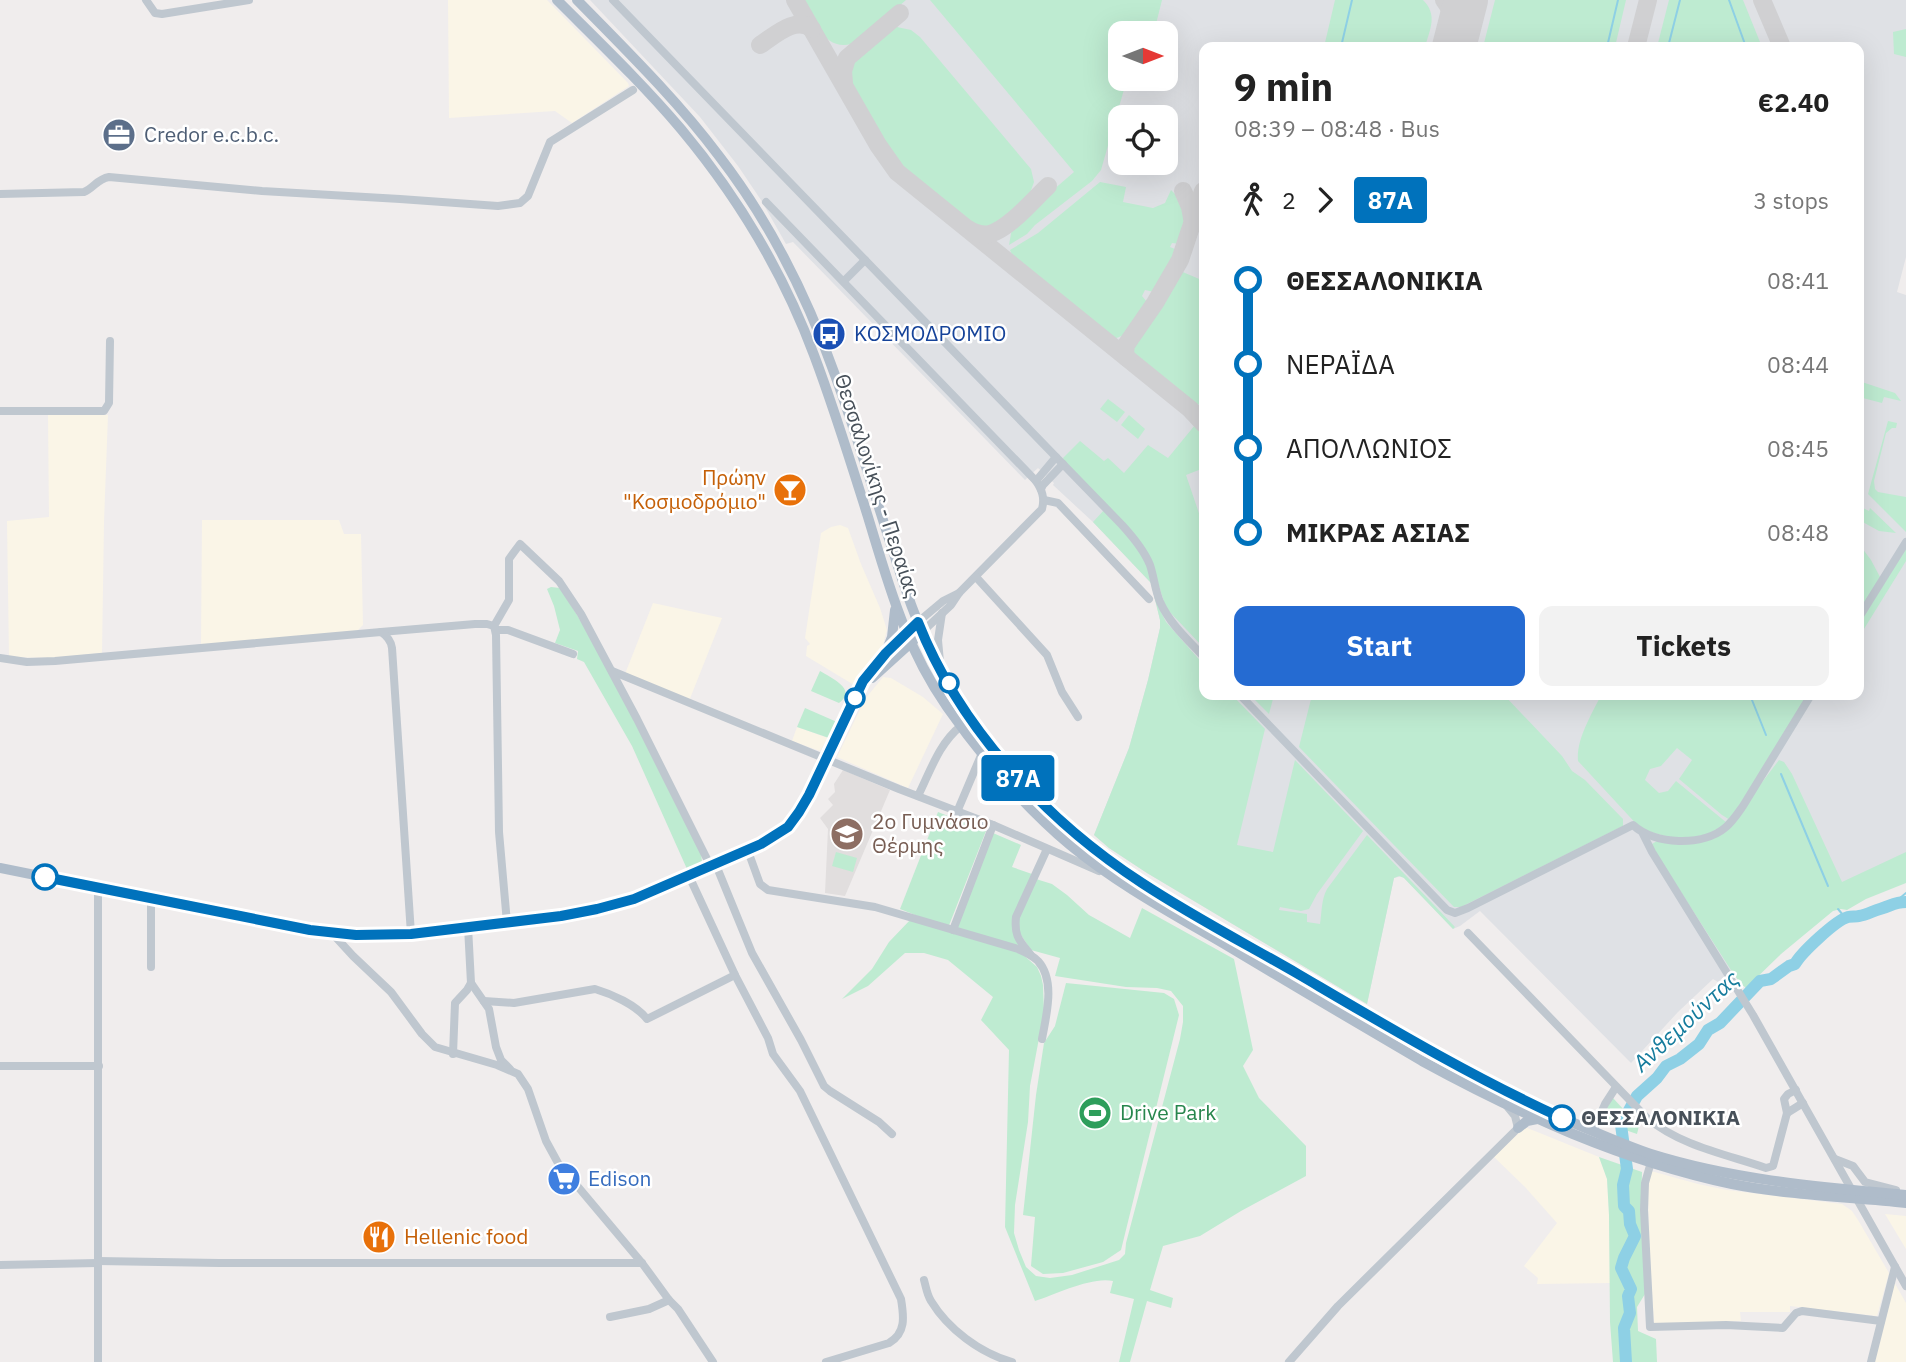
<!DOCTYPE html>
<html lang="en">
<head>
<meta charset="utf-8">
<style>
  body { margin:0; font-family:"IBM Plex Sans",sans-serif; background:#f2f2f2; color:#222; height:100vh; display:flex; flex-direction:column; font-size:26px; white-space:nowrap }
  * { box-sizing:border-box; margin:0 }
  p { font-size:23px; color:#767676 }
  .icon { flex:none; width:38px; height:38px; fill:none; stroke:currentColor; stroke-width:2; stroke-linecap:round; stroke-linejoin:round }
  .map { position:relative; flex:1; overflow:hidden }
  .drawer { position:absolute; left:1199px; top:42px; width:665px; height:658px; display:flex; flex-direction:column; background:#fff; border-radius:14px; box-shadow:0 7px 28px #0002 }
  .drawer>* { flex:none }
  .badge { padding:0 14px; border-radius:5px; font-size:24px; line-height:46px }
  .needle { width:46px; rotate:90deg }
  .controls { position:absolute; left:1108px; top:21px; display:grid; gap:14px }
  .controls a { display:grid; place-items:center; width:70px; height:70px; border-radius:14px; background:#fff; box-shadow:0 7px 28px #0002; font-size:35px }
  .map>.badge { position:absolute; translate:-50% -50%; box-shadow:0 0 0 4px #fff }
  .legs { display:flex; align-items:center; gap:10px; height:77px; padding:0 35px; font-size:23px }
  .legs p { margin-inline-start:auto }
  .headline { display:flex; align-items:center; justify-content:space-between; height:119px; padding:0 35px }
  h1 { font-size:38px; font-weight:700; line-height:52px }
  .cta { display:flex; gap:14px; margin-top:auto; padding:14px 35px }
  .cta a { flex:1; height:80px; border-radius:14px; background:#256bd2; color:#fff; font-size:28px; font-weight:700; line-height:80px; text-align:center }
  .cta a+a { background:#f2f2f2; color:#222 }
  ul { padding:0 35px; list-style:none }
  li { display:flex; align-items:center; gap:24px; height:84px; font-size:26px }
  li i { display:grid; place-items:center; width:10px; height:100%; margin:0 9px; background:currentColor }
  li i::after { content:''; width:18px; height:18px; margin:-9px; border:5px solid; border-radius:50%; background:#fff }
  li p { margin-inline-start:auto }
  li:first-child i { background:linear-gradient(#0000 50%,currentColor 0) }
  li:last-child i { background:linear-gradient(currentColor 50%,#0000 0) }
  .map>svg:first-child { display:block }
</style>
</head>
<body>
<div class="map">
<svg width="1906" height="1362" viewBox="0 0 1906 1362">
  <rect width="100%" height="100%" fill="#f0eded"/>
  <g fill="#faf5e7">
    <polygon points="448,0 547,0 628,83 629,86 572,123 555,111 449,118"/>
    <polygon points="48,415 108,415 104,522 102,653 52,658 9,657 7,521 49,517"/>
    <polygon points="202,520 339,520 344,534 361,534 363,625 357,631 201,645"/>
    <polygon points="840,525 848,528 861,564 880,608 887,630 882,648 854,685 806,656 807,646 810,644 805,638 821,533 831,527"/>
    <polygon points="653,603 722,618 689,701 625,674"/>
    <polygon points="883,677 891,678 923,697 943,714 908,788 837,757 865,699"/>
    <polygon points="797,727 828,738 820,751 792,741"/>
    <polygon points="1525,1127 1599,1157 1607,1179 1609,1215 1610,1283 1537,1284 1538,1278 1524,1266 1557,1223 1525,1187 1494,1157"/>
    <polygon points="1651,1171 1698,1184 1727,1190 1842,1204 1852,1211 1858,1220 1889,1273 1877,1316 1790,1306 1790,1312 1740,1312 1741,1321 1654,1324 1649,1239 1648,1187"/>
    <polygon points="1885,1214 1906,1216 1906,1249"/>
    <polygon points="1893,1280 1906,1303 1906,1362 1873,1362"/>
  </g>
  <polygon fill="#e1dede" points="843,770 890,790 845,896 825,893 828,829 820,818 833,805 828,799 835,792 834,784"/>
  <path fill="#dfe1e5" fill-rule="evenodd" d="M590,0h1316v257l-9,35 9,3v558l-172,115 -16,14 -5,-3 -35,33 -47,51 -151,-152 -20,15 -7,3 -51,-53 -8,2 -27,126 -220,-131 -38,-25 -15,-13 35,-87 19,-68 12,-52v-8l-9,-37 -58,-61 -40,-37 1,-2 -16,-15 -13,12 -232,-238 -7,2 -25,-44 -23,-34 -38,-49zM1120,33h46v46h-46zM1204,47h654v648h-654zM1120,117h46v46h-46z"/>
  <g fill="#beebd1">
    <path d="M802,0h104l-47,41c-32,16 -45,-19 -57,-41z"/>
    <polygon points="930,0 1162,0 1156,24 1147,33 1120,33 1120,79 1127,79 1101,170 1092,181 1035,225 1027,234 1009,245 1012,228 1016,222 1074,172"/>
    <path d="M1335,0h88c15,15 7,29 2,47h-101z"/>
    <polygon points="1495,0 1626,0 1615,47 1483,47"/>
    <polygon points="1669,0 1743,0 1762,47 1657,47"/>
    <polygon points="897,27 911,30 920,37 1031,169 1034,182 1029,196 999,223 989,228 968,223 904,171 888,151 850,80 853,59 883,33"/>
    <polygon points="1906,29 1906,57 1894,54 1893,32"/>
    <path d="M1100,182l26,5 -3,15 30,6 12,-5 6,-13 7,7 9,22 -7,25 -8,-1 -2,4 5,2 1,6 -16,32 -6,5 -9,-2 -3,6 5,6c1,17 -19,34 -34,37l-95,-76 -5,-6 -3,-7 28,-17z"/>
    <polygon points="1178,270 1204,281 1204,404 1193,405 1128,352 1129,346 1160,301"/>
    <polygon points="1859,381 1895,393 1901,401 1884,397 1882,403 1859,397"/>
    <polygon points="1108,399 1125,412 1117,422 1100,409"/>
    <polygon points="1129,415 1145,429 1138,439 1121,425"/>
    <polygon points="1888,421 1897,423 1896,428 1892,428 1886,433 1874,481 1875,489 1878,492 1906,497 1906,532 1868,494"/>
    <polygon points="1195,425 1204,438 1204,468 1186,475 1204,528 1204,648 1166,608 1151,561 1064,461 1063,458 1080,441 1104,461 1108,458 1124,473 1148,445 1168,458"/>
    <polygon points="1859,506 1869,511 1870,508 1896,533 1879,531 1859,520"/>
    <path d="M1104,510l19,18 22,31 16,53 5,10 38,43v30h28l33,34 -28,116 36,7 22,-92 68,71 -46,63 -8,15 -8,2 -21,-4 -1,3 28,4v8l13,2c2,-12 1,-24 7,-35l40,-54 88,92 -2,2 -49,-51 -5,-2 -5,2 -27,126 -220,-131 -38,-25 -15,-13 35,-87 19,-68 12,-52v-8l-9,-37 -58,-61z"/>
    <polygon points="1859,544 1871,560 1880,577 1859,616"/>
    <polygon points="1906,548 1906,561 1859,637 1859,624"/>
    <path d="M551,587l9,1c55,84 96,176 141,265l1,9 -15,7 -55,-123 -48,-84 -7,-3 1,-8 -23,-8 5,-13 -6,-24 -7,-17z"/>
    <path d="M820,671c11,7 38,18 19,32l-28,-12z"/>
    <polygon points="1250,695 1274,695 1269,714"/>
    <polygon points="1312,695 1446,696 1504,695 1562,756 1572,771 1585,780 1623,819 1623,826 1461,907 1454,907 1299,747"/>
    <path d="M1601,695h208l-79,125 -8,-5 -43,-36 13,-19 -15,-12 -16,18 -11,3 -5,11 14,13 9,-2 8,-10 51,42 -19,11 -14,3h-26l-27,-8 -63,-68c-2,-22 14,-47 23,-66z"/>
    <polygon points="805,708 837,722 829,738 797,727"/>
    <polygon points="1779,760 1784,762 1792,774 1842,882 1906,852 1906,883 1866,899 1847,910 1841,909 1833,911 1781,954 1746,988 1740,983 1731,970 1652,847 1652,844 1657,841 1709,839 1757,789"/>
    <polygon points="938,812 986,831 948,928 900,909"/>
    <polygon points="993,833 1021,845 1012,867 1032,874 1014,915 1012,930 1023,948 954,927"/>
    <polygon points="836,852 857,858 853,872 832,866"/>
    <path d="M1036,879l16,5 15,11 22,20 41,23 12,-30 92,51 19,91 -10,16 16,32 47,48v30l-65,35 -41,25 -37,10 -13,44 23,8 -2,10 -24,-7 -17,61h-11l15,-63 -24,-6 3,-12c-20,-5 -57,13 -78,20l-30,-74 4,-177 -28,-30 12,-23 -45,-37 -24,-7h-19l-37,33 -26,13 30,-30 17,-27 22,-23 109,33 17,15 4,9 2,9 1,27 -14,74 -2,36 -13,83 -1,28 5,17 7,17 10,9 14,2 22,-3 47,-15 6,-6 1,-11 54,-204 3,-17v-16l-12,-15 -14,-3 -31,-1 -71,-11 5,-18 -29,-8 -14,-21 1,-11z"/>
    <polygon points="1066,983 1164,993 1174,999 1179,1015 1121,1250 1103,1262 1063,1273 1043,1274 1031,1266 1035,1217 1023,1215 1036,1095 1044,1043 1055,1026"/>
    <polygon points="1612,1097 1639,1126 1637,1134 1602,1122 1603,1117"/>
    <polygon points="1599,1157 1642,1172 1641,1210 1645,1294 1637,1307 1638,1331 1656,1339 1657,1362 1613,1362 1610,1322 1609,1215 1607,1179"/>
  </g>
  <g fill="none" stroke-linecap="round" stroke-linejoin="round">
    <g stroke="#8ed0e5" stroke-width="2">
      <polyline points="1729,0 1746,47"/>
      <polyline points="1341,47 1352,0"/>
      <polyline points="1607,47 1618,0"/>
      <polyline points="1668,47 1680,0"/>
      <polyline points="1750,695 1766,735"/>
      <polyline points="1781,774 1828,886"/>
      <polyline points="1894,903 1906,893"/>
      <polyline points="1838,909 1843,915 1847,917"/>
    </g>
    <path stroke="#8ed0e5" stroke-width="12" d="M1626,1362l-2,-34 6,-15 -2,-17 3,-7 -10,-21 3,-10 11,-22 -5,-12 -1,-13 -5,-5 -1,-21 4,-16 -6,-44 16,-29 20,-18 9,-12 14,-7 19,-15 9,-14 12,-7 40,-42 11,-2 18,-13 6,-2c6,-11 41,-44 53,-47 4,-1 8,0 11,-1 7,-1 14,-5 21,-7 11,-3 14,-7 26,-7"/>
    <g stroke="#d0d0d2" stroke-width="18">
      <polyline points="795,0 878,145 897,172 1190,409 1204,424"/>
      <path d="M1444,0c10,13 12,24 12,40"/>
      <polyline points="1762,0 1782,47"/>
      <path d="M760,45c14,-9 36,-30 52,-16"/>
      <polyline points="1636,47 1648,0"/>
      <polyline points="844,83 843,71 847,58 900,13"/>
      <polyline points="1183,191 1190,207 1193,223"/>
      <path d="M968,229c7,4 14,7 22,5 20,-6 43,-34 58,-48"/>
      <polyline points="1127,358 1125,353 1126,345 1155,303 1180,260 1203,191"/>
    </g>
    <polyline stroke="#d0d0d2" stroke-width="44" points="1454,47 1466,0"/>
    <g stroke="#bfc7cf" stroke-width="8">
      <polyline points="146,0 155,13 162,14 249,0"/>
      <path d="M613,0l509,525c11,12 22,25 28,40 4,12 5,25 10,37 10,22 28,38 44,55"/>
      <path d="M0,194l84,-2c10,-4 13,-13 25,-15l153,14 138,8 98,7 22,-3 8,-7 22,-54 83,-52"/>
      <path d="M766,202l270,279c6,9 9,17 6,28l-83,84 -8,12 -29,27"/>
      <polyline points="844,281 865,260"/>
      <polyline points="0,411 104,411 109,403 110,341"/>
      <polyline points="1036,481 1056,457"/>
      <polyline points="1041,489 1043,485 1063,464"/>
      <polyline points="1044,500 1058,503 1149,599"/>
      <polyline points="976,577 1047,655 1062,692 1078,717"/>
      <polyline points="1858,619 1906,542"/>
      <polyline points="918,622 943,601 959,593"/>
      <polyline points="496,630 508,630 573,654"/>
      <polyline points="381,632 475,624 487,624 494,626"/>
      <path d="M0,658l27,4 28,-1 326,-29c6,4 10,8 11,16l19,286"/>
      <polyline points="940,662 938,640 942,613"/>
      <polyline points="612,671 899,789 993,825 1099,871"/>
      <path d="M1240,695l207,215 8,3 13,-5 165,-83c21,20 70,22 93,2 7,-6 12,-14 17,-21l68,-111"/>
      <path d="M918,796c12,-24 21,-53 43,-70"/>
      <polyline points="957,812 982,753"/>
      <polyline points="1643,834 1652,852 1753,1015 1906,1286"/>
      <path d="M748,851l12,33 8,6 107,17 143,42c7,3 14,6 20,12 18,20 8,55 4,78"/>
      <polyline points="716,865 752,953 801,1040 824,1086 830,1091 879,1122 892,1134"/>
      <path d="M689,876l46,99 33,63 5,16 27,37 101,208c3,18 5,34 -12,44l-63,19"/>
      <polyline points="507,923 499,832 496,635 494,626 509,600 509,559 520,544 559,581 581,614 637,719 711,867"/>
      <polyline points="468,927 471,983 489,1009 496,1047 501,1060 510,1069"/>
      <polyline points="953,930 993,825"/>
      <polyline points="331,932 353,956 391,992 422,1034 435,1047 497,1065 518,1074 528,1089 546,1141 558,1163 642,1263 669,1300 678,1309 713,1362"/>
      <path d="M1468,933l179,185c34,28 78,36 119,50l7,-2 14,-53 16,-10"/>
      <path d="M1030,954c-11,-14 -16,-18 -14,-37l31,-68"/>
      <polyline points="151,967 151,898"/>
      <path d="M484,1001l30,2 81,-14c17,5 41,16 52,30l88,-44"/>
      <polyline points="453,1054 455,1003 467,990 471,983"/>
      <polyline points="0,1066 99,1066"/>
      <polyline points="1787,1113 1784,1099 1788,1094 1796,1090"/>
      <polyline points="1593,1131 1605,1104 1616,1087"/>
      <polyline points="1835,1159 1853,1166 1865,1182 1896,1190"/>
      <polyline points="1651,1162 1645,1183 1644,1210 1650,1327 1726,1325 1783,1328 1796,1313 1802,1311 1881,1321"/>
      <polyline points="98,1261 219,1263 642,1263"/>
      <polyline points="0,1265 98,1263"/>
      <path d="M924,1280c2,7 3,15 7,21 17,28 49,52 81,61"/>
      <polyline points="610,1317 649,1309 669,1300"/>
      <polyline points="98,1362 98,887"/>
      <polyline points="1289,1362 1338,1306 1518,1128 1515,1116 1506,1105"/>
      <polyline points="1871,1362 1895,1267"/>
    </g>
    <g stroke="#afbcca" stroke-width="10">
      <path d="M557,0c42,42 85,83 124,129 56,67 102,143 133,226 20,53 37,108 54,162 21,69 37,129 79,190 35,50 76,98 123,138 47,39 103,69 156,100 65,39 131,78 196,116 97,53 201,100 310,123 55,11 118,13 174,19"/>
      <path d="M577,0c49,50 100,100 142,156 51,66 88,140 116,219 21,57 38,115 57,173 11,33 21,67 37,98 31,63 73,121 124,169 73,67 164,112 249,161 44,26 87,53 132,78 44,25 90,47 137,68 27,11 53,23 80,32 83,26 169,33 255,41"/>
      <polyline points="886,652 892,637 895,610"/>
      <polyline points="872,678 915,639"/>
      <polyline points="0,868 283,925 356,935 411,934 507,923 579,913 615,904 648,894 748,851 788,827 797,816 809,795 863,681 886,653 918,622"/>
      <polyline points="1518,1128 1527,1121 1537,1119"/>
    </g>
  </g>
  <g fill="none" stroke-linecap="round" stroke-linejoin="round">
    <defs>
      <path id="line-1" d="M45,877l265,53 46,5 55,-1 150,-18 36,-7 37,-10 127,-55 27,-17 11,-15 10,-17 54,-114 23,-28 32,-31c42,107 130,200 224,261 50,33 104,61 156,91 87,51 172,102 264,144"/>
    </defs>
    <use href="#line-1" stroke="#fff" stroke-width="16"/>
    <use href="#line-1" stroke="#0072bc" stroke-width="10"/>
  </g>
  <defs>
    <symbol id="office-disc" viewBox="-11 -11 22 22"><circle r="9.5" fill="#5c6f8a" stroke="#fff"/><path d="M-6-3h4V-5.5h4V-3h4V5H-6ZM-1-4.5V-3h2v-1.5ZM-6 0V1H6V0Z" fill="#fff"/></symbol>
    <symbol id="bus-disc" viewBox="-11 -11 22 22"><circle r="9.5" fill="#1a4fb4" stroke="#fff"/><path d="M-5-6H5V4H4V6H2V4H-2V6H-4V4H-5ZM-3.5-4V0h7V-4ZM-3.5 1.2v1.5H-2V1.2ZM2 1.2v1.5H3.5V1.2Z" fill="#fff"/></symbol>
    <symbol id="bar-disc" viewBox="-11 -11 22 22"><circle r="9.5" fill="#e8710a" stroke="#fff"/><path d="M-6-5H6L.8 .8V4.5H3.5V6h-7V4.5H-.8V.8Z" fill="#fff"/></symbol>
    <symbol id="school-disc" viewBox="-11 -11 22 22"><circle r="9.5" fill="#8d6e63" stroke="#fff"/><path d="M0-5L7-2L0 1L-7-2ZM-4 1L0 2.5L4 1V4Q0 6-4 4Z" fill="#fff"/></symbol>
    <symbol id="stadium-disc" viewBox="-11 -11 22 22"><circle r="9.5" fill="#2e9e5b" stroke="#fff"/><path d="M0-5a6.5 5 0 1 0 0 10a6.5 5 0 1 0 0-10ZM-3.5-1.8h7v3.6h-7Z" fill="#fff"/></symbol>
    <symbol id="supermarket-disc" viewBox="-11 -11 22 22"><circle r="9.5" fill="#3f7fe0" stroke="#fff"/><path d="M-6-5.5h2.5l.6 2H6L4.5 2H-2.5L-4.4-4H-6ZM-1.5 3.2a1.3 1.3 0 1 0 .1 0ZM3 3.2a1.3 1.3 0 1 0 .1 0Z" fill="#fff"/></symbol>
    <symbol id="restaurant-disc" viewBox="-11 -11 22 22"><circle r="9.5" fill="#e8710a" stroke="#fff"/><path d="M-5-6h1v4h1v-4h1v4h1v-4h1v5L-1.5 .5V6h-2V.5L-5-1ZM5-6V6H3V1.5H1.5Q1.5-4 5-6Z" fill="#fff"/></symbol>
  </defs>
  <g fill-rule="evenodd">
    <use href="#office-disc" x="100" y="116" width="38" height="38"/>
    <use href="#bus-disc" x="810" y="315" width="38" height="38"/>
    <use href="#bar-disc" x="771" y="471" width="38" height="38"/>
    <use href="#school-disc" x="828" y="815" width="38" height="38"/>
    <use href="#stadium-disc" x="1076" y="1094" width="38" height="38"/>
    <use href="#supermarket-disc" x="545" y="1160" width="38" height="38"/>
    <use href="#restaurant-disc" x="360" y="1218" width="38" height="38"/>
  </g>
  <g fill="#fff" stroke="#0072bc" stroke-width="3.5">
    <circle cx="949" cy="683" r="9"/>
    <circle cx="855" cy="698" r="9"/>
    <circle cx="45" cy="877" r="12"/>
    <circle cx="1562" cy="1118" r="12"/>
  </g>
  <g text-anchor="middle" stroke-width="5" stroke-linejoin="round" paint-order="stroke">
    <g font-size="21" fill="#4e5e75" stroke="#fff" text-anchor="start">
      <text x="144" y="142">Credor e.c.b.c.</text>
    </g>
    <g font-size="21" fill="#164399" stroke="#fff" text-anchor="start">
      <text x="854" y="341">ΚΟΣΜΟΔΡΟΜΙΟ</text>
    </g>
    <g font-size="21" fill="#c56008" stroke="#fff" text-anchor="end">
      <text x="766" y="485">Πρώην<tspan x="766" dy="24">"Κοσμοδρόμιο"</tspan></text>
      <text x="404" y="1244" text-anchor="start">Hellenic food</text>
    </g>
    <g font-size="21" fill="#475059" stroke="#fff">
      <text transform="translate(877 486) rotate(72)" y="7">Θεσσαλονίκης - Περαίας</text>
    </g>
    <g font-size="21" fill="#785e54" stroke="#fff" text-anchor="start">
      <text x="872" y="829">2ο Γυμνάσιο<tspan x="872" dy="24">Θέρμης</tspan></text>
    </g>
    <g font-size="21" fill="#27864d" stroke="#fff" text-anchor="start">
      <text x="1120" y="1120">Drive Park</text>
    </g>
    <g font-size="21" font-weight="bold" fill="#475059" stroke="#fff" text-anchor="start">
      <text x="1581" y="1125">ΘΕΣΣΑΛΟΝΙΚΙΑ</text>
    </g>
    <g font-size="21" fill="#366cbe" stroke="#fff" text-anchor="start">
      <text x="588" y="1186">Edison</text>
    </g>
    <g font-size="23" font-style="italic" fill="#167c9d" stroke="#fff">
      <text transform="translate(1686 1021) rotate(-43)" y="8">Ανθεμούντας</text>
    </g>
  </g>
</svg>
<div class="controls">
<a><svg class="needle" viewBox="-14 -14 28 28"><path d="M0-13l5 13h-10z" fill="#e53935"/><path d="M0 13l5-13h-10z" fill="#767676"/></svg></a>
<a><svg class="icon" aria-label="locate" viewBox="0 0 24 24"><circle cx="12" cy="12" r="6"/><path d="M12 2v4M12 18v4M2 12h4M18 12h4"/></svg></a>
</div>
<b class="badge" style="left:1018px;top:778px;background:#0072bc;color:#fff">87Α</b>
<section class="drawer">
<div class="headline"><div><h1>9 min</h1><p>08:39 – 08:48 · Bus</p></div><b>€2.40</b></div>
<div class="legs"><svg class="icon" aria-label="walk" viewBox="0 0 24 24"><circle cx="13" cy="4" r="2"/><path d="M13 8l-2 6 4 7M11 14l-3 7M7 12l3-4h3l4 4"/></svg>2<svg class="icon" aria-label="forward" viewBox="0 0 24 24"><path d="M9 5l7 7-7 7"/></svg><b class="badge" style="background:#0072bc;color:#fff">87Α</b><p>3 stops</p></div>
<ul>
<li><i style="color:#0072bc"></i><b>ΘΕΣΣΑΛΟΝΙΚΙΑ</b><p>08:41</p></li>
<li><i style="color:#0072bc"></i><span>ΝΕΡΑΪΔΑ</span><p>08:44</p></li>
<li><i style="color:#0072bc"></i><span>ΑΠΟΛΛΩΝΙΟΣ</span><p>08:45</p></li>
<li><i style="color:#0072bc"></i><b>ΜΙΚΡΑΣ ΑΣΙΑΣ</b><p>08:48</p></li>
</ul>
<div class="cta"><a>Start</a><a>Tickets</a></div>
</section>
</div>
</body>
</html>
